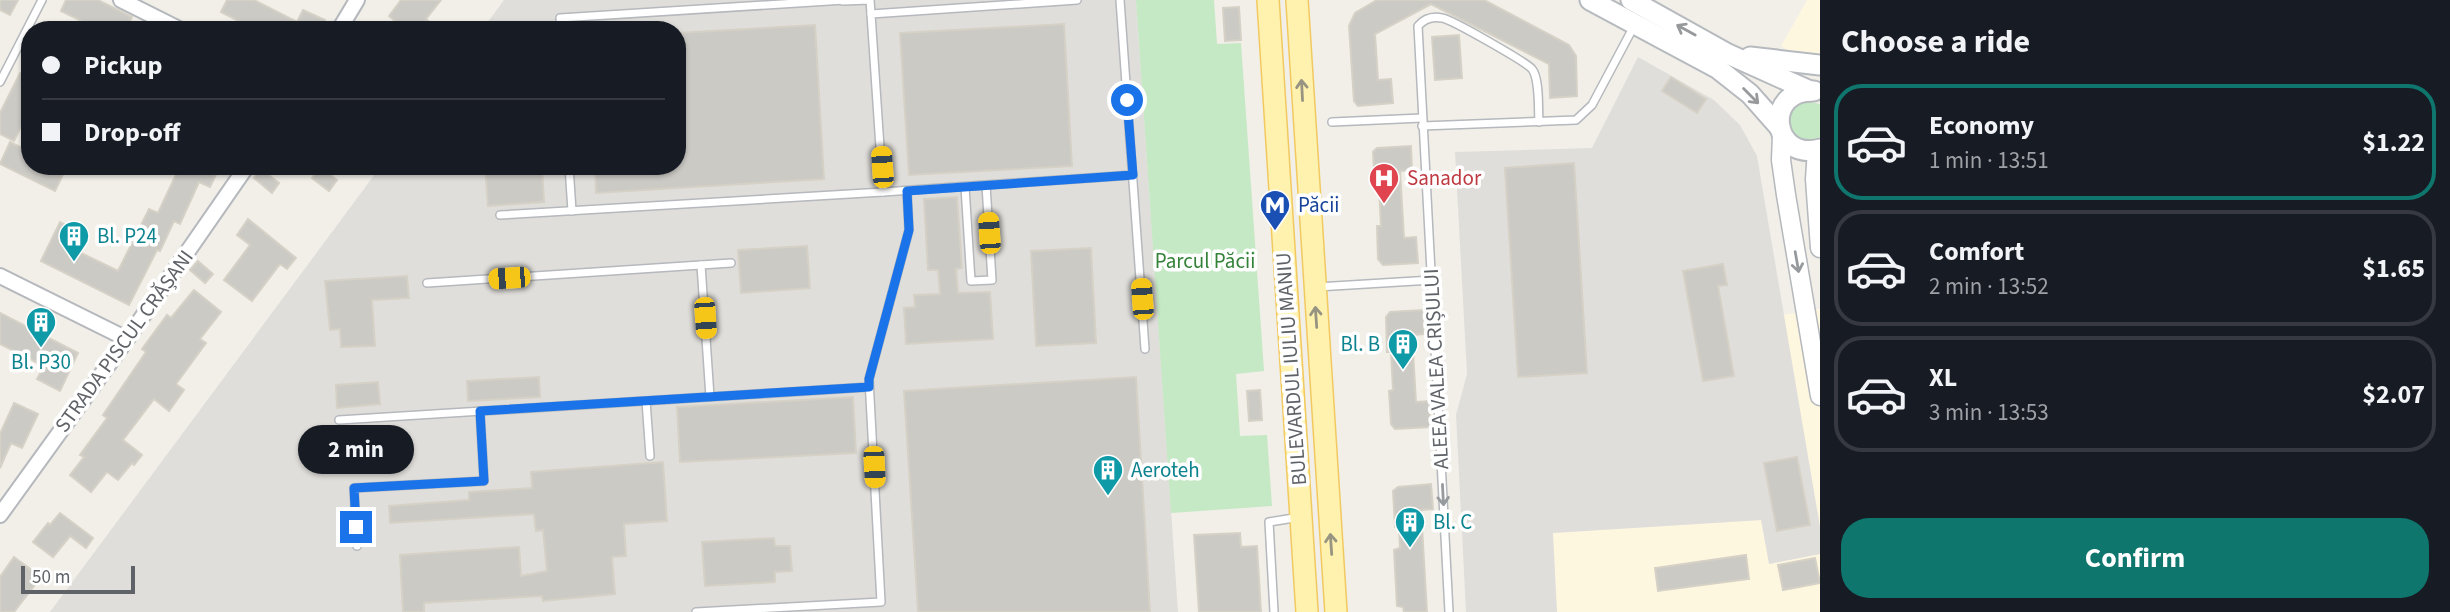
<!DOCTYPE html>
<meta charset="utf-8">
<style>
:root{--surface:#171b24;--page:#20242c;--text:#f1f3f6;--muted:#9ea1a6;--line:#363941;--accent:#0f766e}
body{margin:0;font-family:"Source Sans 3",sans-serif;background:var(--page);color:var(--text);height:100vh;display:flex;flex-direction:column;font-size:26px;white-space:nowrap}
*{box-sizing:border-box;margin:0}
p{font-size:23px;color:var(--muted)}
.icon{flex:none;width:38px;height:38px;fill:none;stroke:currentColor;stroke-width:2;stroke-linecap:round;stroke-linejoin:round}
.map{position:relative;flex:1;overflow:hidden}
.details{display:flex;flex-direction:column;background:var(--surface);width:630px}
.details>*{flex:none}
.banner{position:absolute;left:21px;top:21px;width:665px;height:154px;border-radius:28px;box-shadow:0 2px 5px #0004;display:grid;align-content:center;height:154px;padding:0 21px;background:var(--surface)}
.scale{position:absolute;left:21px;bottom:18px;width:114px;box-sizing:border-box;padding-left:7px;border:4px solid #5f6368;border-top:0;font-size:19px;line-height:24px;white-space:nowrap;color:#5f6368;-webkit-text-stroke:5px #fff;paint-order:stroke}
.end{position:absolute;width:32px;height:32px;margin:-16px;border:9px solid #1a73e8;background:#fff;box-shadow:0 0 0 4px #fff}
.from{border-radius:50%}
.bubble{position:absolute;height:49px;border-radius:24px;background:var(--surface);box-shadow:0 2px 5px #0004;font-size:23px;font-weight:700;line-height:49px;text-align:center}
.car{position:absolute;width:21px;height:42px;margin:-21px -10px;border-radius:9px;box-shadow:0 0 5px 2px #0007;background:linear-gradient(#f5c518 24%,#345 0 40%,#f5c518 0 76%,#345 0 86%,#f5c518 0)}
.banner b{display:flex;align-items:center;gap:24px;height:66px;font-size:26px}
.banner b+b{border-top:2px solid var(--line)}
.banner i{width:18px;height:18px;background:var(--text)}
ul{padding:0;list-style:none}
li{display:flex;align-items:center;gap:21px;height:116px;margin:0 14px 10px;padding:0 7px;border:4px solid var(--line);border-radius:28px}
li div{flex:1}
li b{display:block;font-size:26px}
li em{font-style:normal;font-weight:700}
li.current{border-color:var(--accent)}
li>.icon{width:63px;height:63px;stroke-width:1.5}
h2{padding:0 21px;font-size:32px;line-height:84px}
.action{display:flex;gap:14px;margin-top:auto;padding:14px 21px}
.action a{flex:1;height:80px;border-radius:28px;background:var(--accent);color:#fff;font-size:28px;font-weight:700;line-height:80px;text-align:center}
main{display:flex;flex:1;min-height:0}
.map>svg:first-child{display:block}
.commercial{fill:#fef7e0}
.industrial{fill:#e0deda}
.green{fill:#c5e8c5}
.building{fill:#cccac5;stroke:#d6d1c6;stroke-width:2}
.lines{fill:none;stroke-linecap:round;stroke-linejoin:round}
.service-casing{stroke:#b5b8bc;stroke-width:10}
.minor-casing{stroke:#b5b8bc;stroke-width:18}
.tertiary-casing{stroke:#b5b8bc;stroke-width:21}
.secondary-casing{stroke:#b6babf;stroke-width:23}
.primary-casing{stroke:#f2c960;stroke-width:24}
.service{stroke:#fff;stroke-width:7}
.minor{stroke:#fff;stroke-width:14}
.tertiary{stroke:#fff;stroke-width:18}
.secondary{stroke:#fff;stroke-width:19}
.primary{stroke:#fff2af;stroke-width:21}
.oneway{stroke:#979a9d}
.oneway2{stroke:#979581}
.route{stroke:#1a73e8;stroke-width:9}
.labels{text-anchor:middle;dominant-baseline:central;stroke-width:7;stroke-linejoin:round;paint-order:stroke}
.health-label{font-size:21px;fill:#be3a42;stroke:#fff;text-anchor:start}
.transit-label{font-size:21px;fill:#164399;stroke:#fff;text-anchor:start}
.culture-label{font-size:21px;fill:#0d838f;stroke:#fff;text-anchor:start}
.park-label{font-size:21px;fill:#348238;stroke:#fff}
.street-label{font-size:21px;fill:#5f6368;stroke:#fff}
</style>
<main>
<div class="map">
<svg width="1820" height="612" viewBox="0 0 1820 612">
<rect width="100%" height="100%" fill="#f1efe8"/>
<g class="commercial">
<path d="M1807,0H1820V70L1781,46Z"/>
<path d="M1820,309V527L1783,315Z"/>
<path d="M1762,520L1770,564L1820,554V612H1557L1552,533Z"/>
</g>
<g class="industrial">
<path d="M504,0H1136L1178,612H50L381,166H677V30H482Z"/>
<path d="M1638,57L1714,100L1740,125L1757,156L1820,527V554L1769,564L1761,520L1553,533L1557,612H1466L1456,415L1467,374L1455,152L1592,148Z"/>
</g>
<g class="green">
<path d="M1136,0H1214L1217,44L1241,43L1264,371L1236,374L1240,436L1267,435L1272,506L1171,513Z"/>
<path d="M1805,101L1820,104V137C1791,151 1776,112 1805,101Z"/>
</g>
<g class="building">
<path d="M0,0H18L10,15L0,10Z"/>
<path d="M66,0H98L132,17L126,30H100L61,11Z"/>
<path d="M227,0H254L297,22L303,10L325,20L320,30H256L221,12Z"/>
<path d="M401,0H441L426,19L428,21L422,30H406L389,16Z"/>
<path d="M1377,0H1484L1569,45L1576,56L1577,96L1550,98L1549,64L1431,4L1375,34L1378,80L1391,79L1393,103L1358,106L1354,101L1349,26L1355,13Z"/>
<path d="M1239,7L1241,40L1225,41L1223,8Z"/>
<path d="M1064,24L1072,166L909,175L900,33Z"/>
<path d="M815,25L824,179L596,193L595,166H677V33Z"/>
<path d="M1459,35L1462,78L1435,80L1432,37Z"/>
<path d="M20,73L30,78V108L14,141L0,134V113Z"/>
<path d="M1671,77L1706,99L1697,113L1662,91Z"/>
<path d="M10,142L30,152V166H67L55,191L0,164Z"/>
<path d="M1411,146L1412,170L1400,171L1404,238L1416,237L1418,263L1383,265L1378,259L1377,226H1381L1379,188H1375L1373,152L1377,148Z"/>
<path d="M1574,163L1587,373L1518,377L1505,168Z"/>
<path d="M180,166H220L210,187L199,182L180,224L174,221L160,251L157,250L129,305L41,261L60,222L83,234L75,250L118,271L149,209L158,213Z"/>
<path d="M485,166H542L544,202L488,206Z"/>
<path d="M320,167L337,180L329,191L312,178Z"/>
<path d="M261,169L279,183L272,193L254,178Z"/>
<path d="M957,197L962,268L956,269L958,293L990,292L993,339L906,344L904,308L915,307L914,295L940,294L938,270H928L924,199Z"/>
<path d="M248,219L296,258L287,269L280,264L252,301L224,280L250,245L237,235Z"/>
<path d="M807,246L810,288L741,293L738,250Z"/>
<path d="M1091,248L1096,343L1036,346L1031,251Z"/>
<path d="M198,261L213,274L205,283L190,270Z"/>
<path d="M1723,264L1727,285L1718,286L1734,376L1703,381L1683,271Z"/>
<path d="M407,276L409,298L372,300L375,346L341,347L340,329L330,330L325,281Z"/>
<path d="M194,290L221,312L200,339L206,343L176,384L184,390L169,411L154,399L123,440L142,455L134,465L132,463L118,480L107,472L91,492L70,475L84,457L80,455L107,418L103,415L146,352L142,349L167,315L171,318Z"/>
<path d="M1423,310L1424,334L1412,335L1416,402L1429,401L1430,427L1395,429L1391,424L1389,391L1393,390L1391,352H1387L1386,317L1390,312Z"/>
<path d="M0,313L78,353L60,391L37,379L44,366L0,344Z"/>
<path d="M539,377L540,397L468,401L467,381Z"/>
<path d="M1136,377L1150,612H918L904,391Z"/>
<path d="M378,382L380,404L337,408L336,385Z"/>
<path d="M1260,390L1262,420L1249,421L1247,391Z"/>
<path d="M853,397L856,453L680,462L677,407Z"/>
<path d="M14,403L38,414L22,448L11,443L0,468V434Z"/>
<path d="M1797,457L1810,525L1777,531L1764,463Z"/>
<path d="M663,462L667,521L624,524L626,556L612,557L615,594L543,601L542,596L424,603V612H403L400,555L519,547L521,576L547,571L543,530L536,531L534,514L390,523L389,506L469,500V492L532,488L531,472Z"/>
<path d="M1431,484L1433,509L1421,510L1427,612H1404L1403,607L1397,606L1394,550L1400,548L1399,527H1395L1393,491L1398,487Z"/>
<path d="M60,513L93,538L86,548L70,536L53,557L33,542L48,523L50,525Z"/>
<path d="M1240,533L1241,547L1257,546L1261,612H1199L1194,535Z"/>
<path d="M774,538L775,546H790L792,571L775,572V582L705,586L702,542Z"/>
<path d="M1746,555L1749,579L1658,591L1655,568Z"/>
<path d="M14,557L41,577L14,612H0V577Z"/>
<path d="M1815,558L1820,583L1783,590L1778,565Z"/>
</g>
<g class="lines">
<g class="service-casing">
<g id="service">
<path d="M1077,0L871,14L883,192L1133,175"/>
<path d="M1120,0L1145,349"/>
<path d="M843,1L870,0L871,14"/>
<path d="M561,30L560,18L845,0"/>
<path d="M0,82L42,0"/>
<path d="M1332,122L1422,118"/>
<path d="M1422,126L1576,120L1592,105L1634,26"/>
<path d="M569,166L572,211"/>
<path d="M965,187L971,281L992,280L986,185"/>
<path d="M500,215L883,192"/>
<path d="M701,265L710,397"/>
<path d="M427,283L731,263"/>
<path d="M1317,287L1432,280"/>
<path d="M646,401L650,456"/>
<path d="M339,420L869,387"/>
<path d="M357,546L354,488L484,481L480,411"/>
<path d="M696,612L881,602L869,379L909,230L907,191"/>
<path d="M1274,612L1269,522L1300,517"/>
<path d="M1449,612L1418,26C1424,19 1432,16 1442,18C1451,19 1526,62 1532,69C1540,79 1538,109 1539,122"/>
</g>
</g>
<g class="minor-casing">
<g id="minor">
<path d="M121,0L181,30"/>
<path d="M339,30L357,0"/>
<path d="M0,276L127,339"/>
<path d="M0,515L127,339L247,166"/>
</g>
</g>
<g class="tertiary-casing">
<g id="tertiary">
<path d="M1782,135L1781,160L1786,195L1820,396"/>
<path d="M1817,150L1815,179L1820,248"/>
</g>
</g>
<g class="secondary-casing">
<g id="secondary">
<path d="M1590,0L1717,68L1750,94L1780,128"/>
<path d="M1631,0L1728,54L1810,91"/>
<path d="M1750,57L1820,65"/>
<path d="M1814,91C1763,89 1771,162 1820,149"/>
</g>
</g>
<g class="primary-casing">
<g id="primary">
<path d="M1268,0L1307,612"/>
<path d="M1297,0L1336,612"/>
</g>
</g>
<use href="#service" class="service"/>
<use href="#minor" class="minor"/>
<use href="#tertiary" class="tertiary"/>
<use href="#secondary" class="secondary"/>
<use href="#primary" class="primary"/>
</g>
<defs><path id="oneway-shaft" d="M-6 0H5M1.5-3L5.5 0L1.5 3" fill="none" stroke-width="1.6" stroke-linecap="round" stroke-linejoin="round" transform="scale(1.75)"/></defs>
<g class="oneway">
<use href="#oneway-shaft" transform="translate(1686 30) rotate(-151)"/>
<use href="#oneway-shaft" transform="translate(1751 96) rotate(45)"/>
<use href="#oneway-shaft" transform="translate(1797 262) rotate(80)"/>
<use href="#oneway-shaft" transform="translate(1443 495) rotate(87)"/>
</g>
<g class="oneway2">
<use href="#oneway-shaft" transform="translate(1302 90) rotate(-93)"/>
<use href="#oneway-shaft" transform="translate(1316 317) rotate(-94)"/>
<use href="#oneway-shaft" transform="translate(1331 544) rotate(-94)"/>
</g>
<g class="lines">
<path class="route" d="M356,527L354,488L484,481L480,411L869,387V379L909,230L907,191L1133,175L1127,100"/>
</g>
<defs>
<g id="hospital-pin" transform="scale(1.575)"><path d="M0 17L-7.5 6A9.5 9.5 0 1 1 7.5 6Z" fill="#e0444e" stroke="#fff"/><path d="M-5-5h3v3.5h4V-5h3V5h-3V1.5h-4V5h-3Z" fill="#fff"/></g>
<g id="metro-pin" transform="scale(1.575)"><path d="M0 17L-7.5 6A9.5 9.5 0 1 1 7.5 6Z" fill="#1a4fb4" stroke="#fff"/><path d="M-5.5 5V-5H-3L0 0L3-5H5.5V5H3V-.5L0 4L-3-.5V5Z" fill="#fff"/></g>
<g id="building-pin" transform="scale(1.575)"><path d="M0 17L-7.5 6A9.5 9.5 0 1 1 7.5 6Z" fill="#0f9aa8" stroke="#fff"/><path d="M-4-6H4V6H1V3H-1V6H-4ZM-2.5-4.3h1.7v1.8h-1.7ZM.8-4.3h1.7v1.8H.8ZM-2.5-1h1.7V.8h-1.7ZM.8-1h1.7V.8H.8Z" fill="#fff"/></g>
</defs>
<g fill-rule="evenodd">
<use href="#hospital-pin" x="1384" y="178"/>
<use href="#metro-pin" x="1275" y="205"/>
<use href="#building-pin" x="74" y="236"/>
<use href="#building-pin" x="41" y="322"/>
<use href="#building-pin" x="1403" y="344"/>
<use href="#building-pin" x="1108" y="470"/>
<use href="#building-pin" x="1410" y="522"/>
</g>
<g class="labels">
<g class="health-label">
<text x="1407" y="178">Sanador</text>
</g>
<g class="transit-label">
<text x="1298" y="205">Păcii</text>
</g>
<g class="culture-label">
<text x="97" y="236">Bl. P24</text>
<text x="1380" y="344" text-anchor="end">Bl. B</text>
<text x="41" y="362" text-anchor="middle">Bl. P30</text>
<text x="1131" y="470">Aeroteh</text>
<text x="1433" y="522">Bl. C</text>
</g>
<g class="park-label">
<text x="1205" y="261">Parcul Păcii</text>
</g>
<g class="street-label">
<text transform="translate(124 341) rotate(-54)">STRADA PISCUL CRĂȘANI</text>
<text transform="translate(1291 369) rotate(-94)">BULEVARDUL IULIU MANIU</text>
<text transform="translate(1436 369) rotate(-93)">ALEEA VALEA CRIȘULUI</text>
</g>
</g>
</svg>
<div class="scale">50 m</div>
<i class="end from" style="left:1127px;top:100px"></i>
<i class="end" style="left:356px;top:527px"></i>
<div class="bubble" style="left:298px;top:425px;width:116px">2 min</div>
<i class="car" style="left:882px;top:167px;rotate:356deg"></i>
<i class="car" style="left:989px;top:233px;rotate:356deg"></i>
<i class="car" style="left:509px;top:278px;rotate:266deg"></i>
<i class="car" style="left:1142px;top:299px;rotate:356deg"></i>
<i class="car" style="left:705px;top:318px;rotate:176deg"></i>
<i class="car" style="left:874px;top:467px;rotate:177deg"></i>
<div class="banner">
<b><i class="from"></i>Pickup</b>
<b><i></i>Drop-off</b>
</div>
</div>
<section class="details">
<h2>Choose a ride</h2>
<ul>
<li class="current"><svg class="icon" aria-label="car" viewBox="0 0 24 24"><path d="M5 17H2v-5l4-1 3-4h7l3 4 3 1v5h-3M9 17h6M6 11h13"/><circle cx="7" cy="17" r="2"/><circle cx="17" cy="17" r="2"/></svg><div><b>Economy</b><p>1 min · 13:51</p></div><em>$1.22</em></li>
<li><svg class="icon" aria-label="car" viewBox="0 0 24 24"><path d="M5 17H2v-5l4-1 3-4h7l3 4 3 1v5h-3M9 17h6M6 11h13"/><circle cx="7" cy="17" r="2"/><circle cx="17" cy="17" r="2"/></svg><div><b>Comfort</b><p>2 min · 13:52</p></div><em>$1.65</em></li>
<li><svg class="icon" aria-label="car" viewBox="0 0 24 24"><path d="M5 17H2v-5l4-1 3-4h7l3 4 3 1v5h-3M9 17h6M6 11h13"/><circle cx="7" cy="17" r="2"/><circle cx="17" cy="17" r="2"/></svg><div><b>XL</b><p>3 min · 13:53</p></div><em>$2.07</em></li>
</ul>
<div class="action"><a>Confirm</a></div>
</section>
</main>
